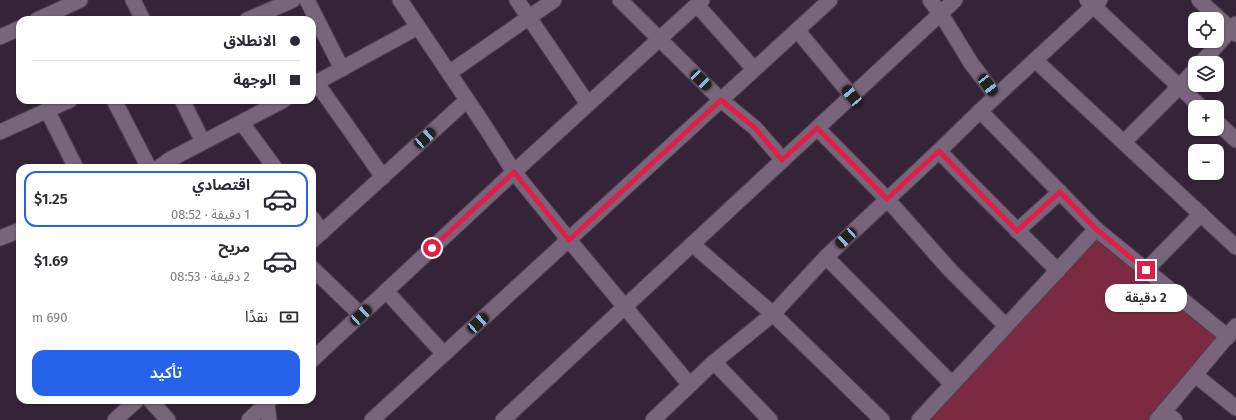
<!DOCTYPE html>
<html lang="ar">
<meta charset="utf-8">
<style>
:root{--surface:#fff;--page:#f2f2f3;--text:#2b2b33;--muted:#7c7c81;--line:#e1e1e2;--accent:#2563eb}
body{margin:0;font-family:"Fira Sans","Noto Sans Arabic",sans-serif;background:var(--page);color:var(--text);direction:rtl;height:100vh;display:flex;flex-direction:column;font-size:15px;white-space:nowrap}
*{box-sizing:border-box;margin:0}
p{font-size:13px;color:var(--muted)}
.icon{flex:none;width:22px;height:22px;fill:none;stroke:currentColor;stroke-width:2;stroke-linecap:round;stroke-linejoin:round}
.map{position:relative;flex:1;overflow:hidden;direction:ltr}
.panel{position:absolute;left:16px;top:164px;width:300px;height:240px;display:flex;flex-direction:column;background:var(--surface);border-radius:12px;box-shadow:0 1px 3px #0004;direction:rtl}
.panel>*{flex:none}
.top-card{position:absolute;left:16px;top:16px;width:300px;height:88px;border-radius:12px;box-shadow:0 1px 3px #0004;direction:rtl;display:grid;align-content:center;height:88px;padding:0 16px;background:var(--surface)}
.buttons{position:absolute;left:1188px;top:12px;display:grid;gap:8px}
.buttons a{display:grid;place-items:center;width:36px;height:36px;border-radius:8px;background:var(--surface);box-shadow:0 1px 3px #0004;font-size:20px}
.end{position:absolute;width:18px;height:18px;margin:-9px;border:5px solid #e11d48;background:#fff;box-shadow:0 0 0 2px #fff}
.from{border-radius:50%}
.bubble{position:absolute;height:28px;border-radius:12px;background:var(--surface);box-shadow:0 1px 3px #0004;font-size:13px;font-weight:600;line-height:28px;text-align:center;direction:rtl}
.car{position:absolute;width:12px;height:24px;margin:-12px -6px;border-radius:5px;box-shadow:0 0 3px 1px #0007;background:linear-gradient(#222 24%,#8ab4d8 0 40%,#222 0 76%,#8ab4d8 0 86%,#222 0)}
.top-card b{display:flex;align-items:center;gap:14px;height:38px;font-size:15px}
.top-card b+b{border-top:1px solid var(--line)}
.top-card i{width:10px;height:10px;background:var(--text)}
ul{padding:7px 0 0;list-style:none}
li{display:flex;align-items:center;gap:12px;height:56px;margin:0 8px 6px;padding:0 8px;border:2px solid transparent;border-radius:12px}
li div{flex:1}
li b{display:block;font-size:15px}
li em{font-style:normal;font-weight:600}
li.current{border-color:var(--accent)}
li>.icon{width:36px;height:36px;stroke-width:1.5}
.pay{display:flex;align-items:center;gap:10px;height:44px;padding:0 16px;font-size:15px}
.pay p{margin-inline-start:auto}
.primary-button{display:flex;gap:8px;margin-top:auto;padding:8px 16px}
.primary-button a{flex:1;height:46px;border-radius:12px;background:var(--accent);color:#fff;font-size:16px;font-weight:600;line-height:46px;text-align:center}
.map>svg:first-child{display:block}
.grass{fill:#7c2a42}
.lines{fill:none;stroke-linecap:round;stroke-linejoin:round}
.minor-casing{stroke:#4e4050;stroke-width:17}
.minor{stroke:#78647b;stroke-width:15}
.route{stroke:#e11d48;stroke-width:5}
</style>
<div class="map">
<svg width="1236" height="420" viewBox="0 0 1236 420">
<rect width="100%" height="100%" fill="#352438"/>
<path class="grass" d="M1092,234L1221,338L1152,420H923Z"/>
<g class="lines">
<g class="minor-casing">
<g id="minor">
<path d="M133,0L143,20"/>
<path d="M307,0L342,69"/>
<path d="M400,0L484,125L514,172L569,240L690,385"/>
<path d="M517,0L588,104"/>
<path d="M620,0L721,100L755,128L783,160"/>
<path d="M930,0L941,14L971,63L996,96"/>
<path d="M1087,0L1201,107"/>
<path d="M1199,0L1236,34"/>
<path d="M697,5L754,69"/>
<path d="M37,20L80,0"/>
<path d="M247,20L293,0"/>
<path d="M797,30L852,96"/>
<path d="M0,37L20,28"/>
<path d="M1035,60L1236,247"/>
<path d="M1201,63L1236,24"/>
<path d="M449,73L554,0"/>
<path d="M316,82L383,177"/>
<path d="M312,85L418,27"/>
<path d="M114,100L149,168"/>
<path d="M182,100L203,142"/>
<path d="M47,110L76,168"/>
<path d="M980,111L1096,229L1228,337"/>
<path d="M1217,122L1236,140"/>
<path d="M242,123L275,168"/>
<path d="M817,128L887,199L950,270L1006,326"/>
<path d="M0,132L70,100"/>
<path d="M1124,142L1179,87L1195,70"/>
<path d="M939,151L970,183L1058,271"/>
<path d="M158,168L169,160L284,100"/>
<path d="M312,218L322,232"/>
<path d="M1017,231L1060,192"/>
<path d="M0,238L20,230"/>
<path d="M312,241L467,100"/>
<path d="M692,244L773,314L882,420"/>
<path d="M826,257L952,384"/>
<path d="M312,268L361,315"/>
<path d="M1146,270L1201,214"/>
<path d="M386,291L444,354"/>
<path d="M312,360L514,172L702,0"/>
<path d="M714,362L770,420"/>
<path d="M1195,375L1236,408"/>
<path d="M150,400L168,420"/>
<path d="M267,403L269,420"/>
<path d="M1164,411L1175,420"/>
<path d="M115,420L137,400"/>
<path d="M249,420L270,400"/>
<path d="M372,420L830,0"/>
<path d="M503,420L955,0"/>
<path d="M653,420L714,362L773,314L826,257L939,151L980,111L1100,0"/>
<path d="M919,420L1096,229"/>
<path d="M1157,420L1236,326"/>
</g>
</g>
<use href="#minor" class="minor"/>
</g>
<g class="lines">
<path class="route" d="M432,248L514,172L569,240L721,100L755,128L782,160L817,128L887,199L939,151L970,183L1017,231L1060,192L1096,229L1146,270"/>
</g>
</svg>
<div class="buttons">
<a><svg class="icon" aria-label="locate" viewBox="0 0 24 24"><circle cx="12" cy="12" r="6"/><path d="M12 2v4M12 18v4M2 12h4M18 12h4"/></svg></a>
<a><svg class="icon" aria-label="layers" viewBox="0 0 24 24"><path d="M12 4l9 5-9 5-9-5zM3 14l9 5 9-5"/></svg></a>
<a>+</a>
<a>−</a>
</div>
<i class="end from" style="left:432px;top:248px"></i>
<i class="end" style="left:1146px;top:270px"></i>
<div class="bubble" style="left:1105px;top:284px;width:82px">2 دقيقة</div>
<i class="car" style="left:701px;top:80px;rotate:134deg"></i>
<i class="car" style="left:988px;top:85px;rotate:143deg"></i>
<i class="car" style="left:852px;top:96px;rotate:320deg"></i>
<i class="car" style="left:425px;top:138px;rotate:48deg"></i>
<i class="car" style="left:846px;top:238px;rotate:227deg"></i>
<i class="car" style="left:361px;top:315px;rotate:47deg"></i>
<i class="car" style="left:478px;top:323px;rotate:48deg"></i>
<div class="top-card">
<b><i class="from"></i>الانطلاق</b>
<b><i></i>الوجهة</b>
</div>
<section class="panel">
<ul>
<li class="current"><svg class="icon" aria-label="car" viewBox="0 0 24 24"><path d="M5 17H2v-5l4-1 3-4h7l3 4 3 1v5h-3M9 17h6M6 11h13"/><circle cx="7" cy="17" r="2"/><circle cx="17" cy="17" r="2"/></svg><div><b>اقتصادي</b><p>1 دقيقة · 08:52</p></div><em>$1.25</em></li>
<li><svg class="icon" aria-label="car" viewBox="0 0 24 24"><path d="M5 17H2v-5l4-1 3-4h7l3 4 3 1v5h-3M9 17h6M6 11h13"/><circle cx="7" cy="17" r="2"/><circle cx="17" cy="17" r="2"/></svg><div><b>مريح</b><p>2 دقيقة · 08:53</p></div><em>$1.69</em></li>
</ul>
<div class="pay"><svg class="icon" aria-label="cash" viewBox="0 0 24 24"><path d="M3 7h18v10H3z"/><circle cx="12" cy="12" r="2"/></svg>نقدًا<p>690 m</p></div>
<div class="primary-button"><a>تأكيد</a></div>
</section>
</div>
